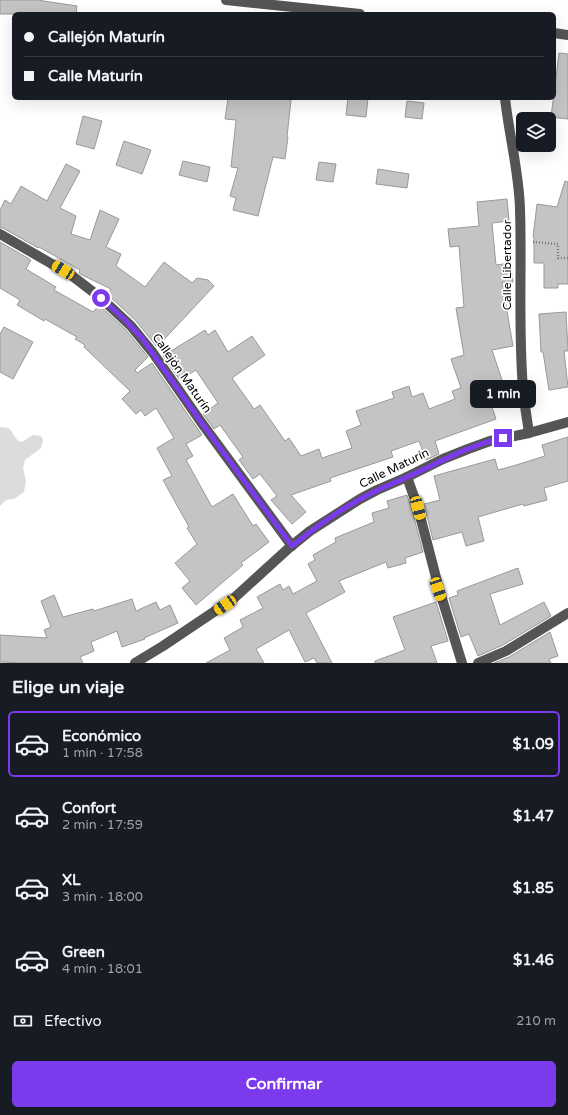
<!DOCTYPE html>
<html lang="es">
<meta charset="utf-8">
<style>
:root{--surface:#171b24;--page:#242831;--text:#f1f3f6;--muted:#9ea1a6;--line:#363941;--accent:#7c3aed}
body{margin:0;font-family:"Varela Round",sans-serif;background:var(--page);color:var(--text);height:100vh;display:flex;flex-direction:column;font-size:15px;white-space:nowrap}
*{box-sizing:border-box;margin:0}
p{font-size:13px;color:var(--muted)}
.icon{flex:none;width:22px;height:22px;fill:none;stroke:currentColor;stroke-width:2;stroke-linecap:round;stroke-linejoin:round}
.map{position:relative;height:663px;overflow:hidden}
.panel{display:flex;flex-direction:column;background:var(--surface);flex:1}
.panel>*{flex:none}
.banner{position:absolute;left:12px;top:12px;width:544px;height:88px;border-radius:6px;box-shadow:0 4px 16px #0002;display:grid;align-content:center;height:88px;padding:0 12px;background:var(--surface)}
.controls{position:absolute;left:516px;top:112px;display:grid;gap:8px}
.controls a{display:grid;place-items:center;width:40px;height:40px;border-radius:6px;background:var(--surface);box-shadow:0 4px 16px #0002;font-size:20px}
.end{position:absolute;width:18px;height:18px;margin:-9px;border:5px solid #7c3aed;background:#fff;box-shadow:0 0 0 2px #fff}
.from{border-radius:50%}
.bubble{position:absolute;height:28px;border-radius:6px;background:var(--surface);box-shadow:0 4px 16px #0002;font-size:13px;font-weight:700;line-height:28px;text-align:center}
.car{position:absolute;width:12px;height:24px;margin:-12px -6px;border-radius:5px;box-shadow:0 0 3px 1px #0007;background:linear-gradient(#f5c518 24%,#345 0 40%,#f5c518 0 76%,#345 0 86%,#f5c518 0)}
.banner b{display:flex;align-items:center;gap:14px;height:38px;font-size:15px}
.banner b+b{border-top:1px solid var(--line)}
.banner i{width:10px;height:10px;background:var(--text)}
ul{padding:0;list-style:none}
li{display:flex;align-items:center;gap:12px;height:66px;margin:0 8px 6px;padding:0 4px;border:2px solid transparent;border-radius:6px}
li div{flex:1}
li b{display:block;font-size:15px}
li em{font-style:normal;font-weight:700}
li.active{border-color:var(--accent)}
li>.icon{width:36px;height:36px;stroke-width:1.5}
h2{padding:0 12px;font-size:18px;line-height:48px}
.pay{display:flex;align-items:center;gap:10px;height:44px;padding:0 12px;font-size:15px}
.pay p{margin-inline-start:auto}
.cta{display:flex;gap:8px;margin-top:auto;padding:8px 12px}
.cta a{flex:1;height:46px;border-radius:6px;background:var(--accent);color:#fff;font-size:16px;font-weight:700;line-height:46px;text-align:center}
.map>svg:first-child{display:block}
.green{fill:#dcdcdc}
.building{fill:#c4c4c4;stroke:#999}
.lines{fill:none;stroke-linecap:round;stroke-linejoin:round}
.path{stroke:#777;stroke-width:2.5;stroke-dasharray:1 2;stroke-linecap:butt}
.minor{stroke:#555;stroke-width:10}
.route{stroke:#7c3aed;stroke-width:5}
.labels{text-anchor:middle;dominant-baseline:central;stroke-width:3.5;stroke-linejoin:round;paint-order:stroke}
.street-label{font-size:12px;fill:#000;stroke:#fff}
</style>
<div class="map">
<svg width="568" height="663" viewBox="0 0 568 663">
<rect width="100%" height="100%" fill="#fff"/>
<path class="green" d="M0,427L9,428L18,441L22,442L33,435L41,436L43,440L41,448L25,460L23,468L26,481L24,492L14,499L6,500L0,506Z"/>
<g class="building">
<path d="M0,0H37L77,6L76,14H0Z"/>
<path d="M559,53L568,54V119L551,117Z"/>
<path d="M228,98H275L291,100L287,137H288L285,159L273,157L258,216L233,210L236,198L230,196L238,168L231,167L236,120L225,119Z"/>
<path d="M348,98H368L366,117L346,115Z"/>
<path d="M407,101L424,103L422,119L405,117Z"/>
<path d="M83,116L102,121L94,149L76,144Z"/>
<path d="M124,141L151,150L142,174L116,165Z"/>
<path d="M183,161L210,167L207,182L179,175Z"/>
<path d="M319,162L336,164L333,182L316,180Z"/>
<path d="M66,164L80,171L60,208L76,216L71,234L90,240L100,210L119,219L106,247L121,254L116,266L145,287L164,262L185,278H186L192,283L197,278L208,280L214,286L157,347L136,321L107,294L111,289L82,275L79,273L80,270L39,247L38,248L3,228H0V210L5,200L11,204L21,186L47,201Z"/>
<path d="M378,169L409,174L407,188L376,184Z"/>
<path d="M565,181L568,182V284H558V288H544V263H534V237H533L537,204L557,207Z"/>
<path d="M507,199L509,221L492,223L496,265L511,263L513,282H502L513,346L492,350L507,395L490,401L496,419L435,441L439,454L426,460L419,441L391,451L393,457L330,478L331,481L291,495L306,512L292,524L271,500L277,496L260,474L253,479L239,460L243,457L220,425L214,429L203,414L218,403L196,370L180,380L163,356L205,330L208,335L215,330L228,352L252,336L265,355L232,378L254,409L260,405L285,441L289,438L301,456L319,449L322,458L352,448L346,431L361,425L356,411L394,398L392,392L409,386L412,397L423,393L429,409L455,399L452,391L461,388L451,359L464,355L456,308L464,307L459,246L450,247L448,229L479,226L477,202Z"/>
<path d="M0,242L31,260L26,269L56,287L54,290L93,312L99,305L126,330L148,357L135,370L137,373L152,363L202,435L186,444L193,456L186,460L212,507L233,494L253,526L256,524L269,542L241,563L243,565L196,605L182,588L190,581L175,563L197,544L187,528L189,527L163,480L172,476L157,448L174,438L156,408L145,416L141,410L136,414L122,399L130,391L84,347L85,345L75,339L77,337L45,319L44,321L17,305L20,300L0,288Z"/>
<path d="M566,312L568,351H564L568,387L549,390L543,352H541L539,314Z"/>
<path d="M4,327L33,342L13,379L0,372V334Z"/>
<path d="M568,437V481L544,488L547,500L524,506L523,504L478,517L484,541L466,546L462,532L433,540L424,504L440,500L434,476L495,459L498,470L513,466L545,456L542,445Z"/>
<path d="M407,495L412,510L423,552L405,558L406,563L388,568L386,562L339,581L345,592L306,613L332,663H317L314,658L305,662L289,630L256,649L264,663H206L230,650L224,638L243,627L240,620L263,608L257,597L280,584L283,590L289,586L293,594L317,581L308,564L315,560L313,555L336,542L335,538L374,522L372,513L389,508L387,501Z"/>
<path d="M518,568L523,584L490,594L500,625L544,602L551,616L503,645L478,656L469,634L461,637L449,598L458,595L457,591Z"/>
<path d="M54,595L63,617L93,609L94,611L132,599L136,611L156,602L160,610L170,605L178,623L144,638L145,639L122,647L117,631L91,642L94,651L80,657L83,663H25L0,662V635L47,638L44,630L51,627L41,601Z"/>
<path d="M436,602L448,641L431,646L437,663H375V661L405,650L393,617Z"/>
<path d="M550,632L558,656L549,659L551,663H494L509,657Z"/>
</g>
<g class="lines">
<path class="path" d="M533,242L558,244V258H568"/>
<g class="minor">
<path d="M226,0L360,14"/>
<path d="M554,33L568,35"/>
<path d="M505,98C509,135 519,172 520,209C522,269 518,329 523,388C524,403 527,418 529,433"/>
<path d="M0,234L71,275L101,298L131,326L153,353L201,422L292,546"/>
<path d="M407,477L418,508L439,589L462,663"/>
<path d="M135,663L163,646L233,599L289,548L310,531L360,499L377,490L407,477L443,459L468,449L490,441L529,433L568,422"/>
<path d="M478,663L506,651L568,613"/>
</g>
</g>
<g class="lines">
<path class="route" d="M101,298L124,319L142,338L201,422L292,546C318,525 346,505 376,491C386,486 397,482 407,477C439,463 469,445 503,438"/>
</g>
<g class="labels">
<g class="street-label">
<text transform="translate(507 265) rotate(-90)">Calle Libertador</text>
<text transform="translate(182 373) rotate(55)">Callejón Maturín</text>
<text transform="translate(394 468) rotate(-26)">Calle Maturín</text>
</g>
</g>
</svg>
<div class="controls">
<a><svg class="icon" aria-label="layers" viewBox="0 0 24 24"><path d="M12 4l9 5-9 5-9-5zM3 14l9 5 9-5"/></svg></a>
</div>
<i class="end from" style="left:101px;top:298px"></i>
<i class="end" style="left:503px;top:438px"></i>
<div class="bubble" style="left:470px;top:380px;width:66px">1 min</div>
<i class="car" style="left:63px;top:270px;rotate:301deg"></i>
<i class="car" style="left:418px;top:508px;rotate:165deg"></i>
<i class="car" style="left:438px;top:589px;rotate:162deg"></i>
<i class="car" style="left:225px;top:605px;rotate:236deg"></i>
<div class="banner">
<b><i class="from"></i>Callejón Maturín</b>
<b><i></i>Calle Maturín</b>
</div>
</div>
<section class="panel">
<h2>Elige un viaje</h2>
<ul>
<li class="active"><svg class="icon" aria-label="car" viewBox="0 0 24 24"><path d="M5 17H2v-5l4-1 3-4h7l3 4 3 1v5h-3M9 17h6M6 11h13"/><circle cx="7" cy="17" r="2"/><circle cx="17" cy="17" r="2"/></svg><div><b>Económico</b><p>1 min · 17:58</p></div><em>$1.09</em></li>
<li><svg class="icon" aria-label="car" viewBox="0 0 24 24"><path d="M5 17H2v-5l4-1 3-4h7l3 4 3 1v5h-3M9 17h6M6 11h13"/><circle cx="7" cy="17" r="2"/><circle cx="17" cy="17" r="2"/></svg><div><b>Confort</b><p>2 min · 17:59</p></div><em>$1.47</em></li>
<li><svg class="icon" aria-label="car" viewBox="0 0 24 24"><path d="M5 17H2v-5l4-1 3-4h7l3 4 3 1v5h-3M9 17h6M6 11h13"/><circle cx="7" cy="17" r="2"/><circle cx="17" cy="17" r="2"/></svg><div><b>XL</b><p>3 min · 18:00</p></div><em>$1.85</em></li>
<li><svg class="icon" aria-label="car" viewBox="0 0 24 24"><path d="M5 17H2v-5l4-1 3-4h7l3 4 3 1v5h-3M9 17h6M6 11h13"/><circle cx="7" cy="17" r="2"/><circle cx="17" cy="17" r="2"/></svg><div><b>Green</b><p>4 min · 18:01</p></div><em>$1.46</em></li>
</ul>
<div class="pay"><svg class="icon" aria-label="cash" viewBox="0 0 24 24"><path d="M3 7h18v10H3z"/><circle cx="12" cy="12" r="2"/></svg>Efectivo<p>210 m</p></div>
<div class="cta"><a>Confirmar</a></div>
</section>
